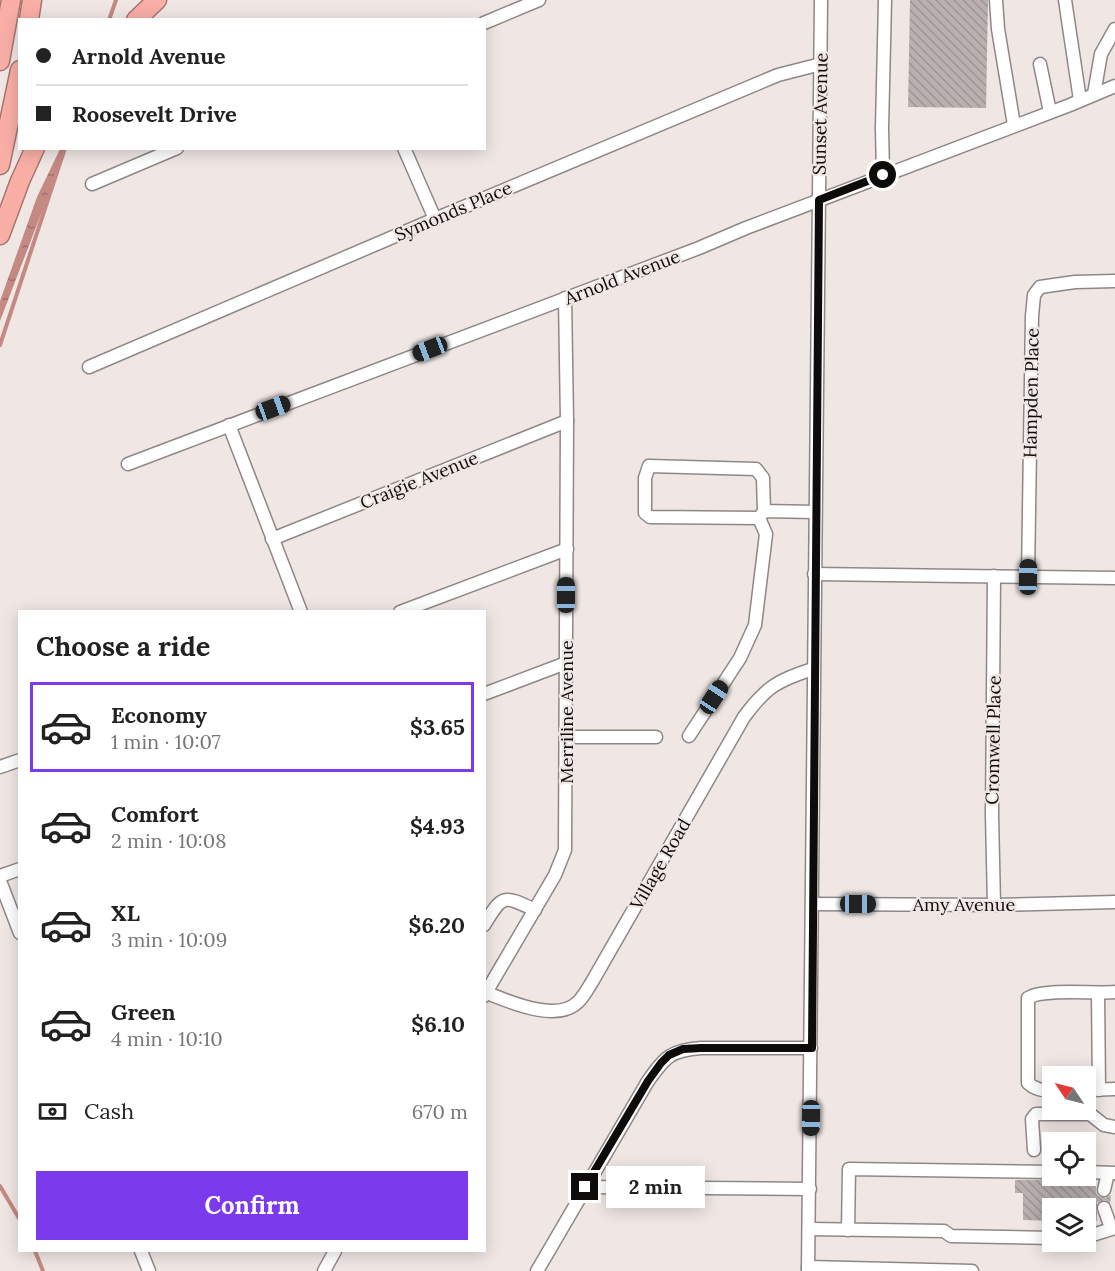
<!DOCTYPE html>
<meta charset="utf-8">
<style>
:root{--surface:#fff;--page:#f2f2f2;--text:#222;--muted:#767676;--line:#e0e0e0;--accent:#7c3aed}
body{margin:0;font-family:Lora,serif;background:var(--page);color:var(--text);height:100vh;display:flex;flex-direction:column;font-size:22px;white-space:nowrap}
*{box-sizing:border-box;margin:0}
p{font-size:20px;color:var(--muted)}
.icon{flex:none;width:33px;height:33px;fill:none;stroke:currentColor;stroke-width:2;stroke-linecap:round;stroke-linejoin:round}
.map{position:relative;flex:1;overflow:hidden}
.details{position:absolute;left:18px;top:610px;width:468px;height:642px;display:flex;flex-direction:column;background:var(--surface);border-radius:0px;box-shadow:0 3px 15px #0003}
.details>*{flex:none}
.hud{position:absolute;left:18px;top:18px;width:468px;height:132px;border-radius:0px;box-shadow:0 3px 15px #0003;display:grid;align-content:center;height:132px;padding:0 18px;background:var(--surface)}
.needle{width:39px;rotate:305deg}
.tools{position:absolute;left:1042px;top:1066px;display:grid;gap:12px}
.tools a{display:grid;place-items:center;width:54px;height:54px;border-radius:0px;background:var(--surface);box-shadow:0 3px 15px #0003;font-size:30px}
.end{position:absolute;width:27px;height:27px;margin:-14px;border:8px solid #0e0b0b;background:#fff;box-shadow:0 0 0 3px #fff}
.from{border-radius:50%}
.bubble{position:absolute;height:42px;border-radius:0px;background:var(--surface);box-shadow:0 3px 15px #0003;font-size:20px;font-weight:700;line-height:42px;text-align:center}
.car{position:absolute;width:18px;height:36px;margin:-18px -9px;border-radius:8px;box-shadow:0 0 4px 2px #0007;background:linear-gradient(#222 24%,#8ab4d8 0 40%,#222 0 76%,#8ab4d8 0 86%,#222 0)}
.hud b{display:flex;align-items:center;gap:21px;height:57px;font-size:22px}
.hud b+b{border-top:2px solid var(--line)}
.hud i{width:15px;height:15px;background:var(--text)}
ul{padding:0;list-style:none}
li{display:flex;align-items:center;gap:18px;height:90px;margin:0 12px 9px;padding:0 6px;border:3px solid transparent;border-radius:0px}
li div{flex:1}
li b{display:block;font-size:22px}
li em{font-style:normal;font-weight:700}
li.on{border-color:var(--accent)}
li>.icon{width:54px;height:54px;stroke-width:1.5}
h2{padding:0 18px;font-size:27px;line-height:72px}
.pay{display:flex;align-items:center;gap:15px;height:66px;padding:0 18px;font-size:22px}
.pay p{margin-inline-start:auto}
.primary-button{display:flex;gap:12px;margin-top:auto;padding:12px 18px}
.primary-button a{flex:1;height:69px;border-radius:0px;background:var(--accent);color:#fff;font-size:24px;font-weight:700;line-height:69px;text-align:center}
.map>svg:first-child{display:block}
.water{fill:url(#water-ripples)}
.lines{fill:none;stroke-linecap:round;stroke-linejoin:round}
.stream{stroke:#c48983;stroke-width:4}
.building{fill:url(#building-back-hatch)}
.minor-casing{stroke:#8f8786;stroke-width:15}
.highway-casing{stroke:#a77570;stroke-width:21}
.minor{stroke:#fff;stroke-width:12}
.highway{stroke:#f9aea6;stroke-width:18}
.route{stroke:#0e0b0b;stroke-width:8}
.labels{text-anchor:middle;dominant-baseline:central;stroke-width:4.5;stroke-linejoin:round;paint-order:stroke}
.street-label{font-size:18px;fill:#0e0b0b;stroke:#f0e7e5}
</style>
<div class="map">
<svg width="1115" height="1271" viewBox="0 0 1115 1271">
<defs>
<pattern id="water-ripples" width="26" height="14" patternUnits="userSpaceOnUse" patternTransform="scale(1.5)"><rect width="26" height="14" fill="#c48983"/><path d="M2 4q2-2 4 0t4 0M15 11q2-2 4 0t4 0" fill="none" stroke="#9e6e69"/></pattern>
<pattern id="building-back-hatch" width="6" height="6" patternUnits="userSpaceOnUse" patternTransform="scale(1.5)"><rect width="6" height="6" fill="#b8afae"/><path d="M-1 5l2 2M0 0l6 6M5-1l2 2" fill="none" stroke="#9d9594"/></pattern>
</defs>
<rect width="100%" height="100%" fill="#f0e7e5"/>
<path class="water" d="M60,149H66L0,321V301L37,197Z"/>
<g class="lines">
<g class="stream">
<path d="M109,20L116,0"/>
<path d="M0,345L65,148"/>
<path d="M0,1186L20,1220"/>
<path d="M35,1251L43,1271"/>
</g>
</g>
<g class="building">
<path d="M910,0H988L986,108L908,107Z"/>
<path d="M1060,1177H1080L1085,1180L1096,1181V1192L1098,1196L1106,1198L1111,1195L1110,1203L1105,1200L1097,1203V1221H1086V1209H1053V1221L1023,1220V1193H1015V1180H1053Z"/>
</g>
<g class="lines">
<g class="minor-casing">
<g id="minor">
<path d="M996,0L998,29L1014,125"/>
<path d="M1065,0L1080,100"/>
<path d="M484,23L539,0"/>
<path d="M1040,64L1050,112"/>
<path d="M1094,94L1101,54L1115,29"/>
<path d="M404,148L435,219"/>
<path d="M883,175L882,128L885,0"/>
<path d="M92,184L177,148"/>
<path d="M89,367L435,219L778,75L821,64"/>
<path d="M229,425L301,612"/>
<path d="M128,464L699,248L746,228L1070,105L1115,86"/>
<path d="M764,511L759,518L650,517L645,513V478L649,466L756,469L763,478L764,511L815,512"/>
<path d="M272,539L567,421"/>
<path d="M814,574L1115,578"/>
<path d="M1028,577L1032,316L1034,295L1040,287L1075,282L1115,281"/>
<path d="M400,612L567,549"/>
<path d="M484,694L566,663"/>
<path d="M689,736L740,658L755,625L766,534L759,518"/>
<path d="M566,737H656"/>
<path d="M0,767L20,760"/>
<path d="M0,876L20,869"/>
<path d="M0,881L20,933"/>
<path d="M812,904L994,905L1115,902"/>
<path d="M994,905L992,815L994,576"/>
<path d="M484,925C503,894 503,895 535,910"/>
<path d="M487,993C510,1002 557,1023 578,1002C584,996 588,988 592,982L744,717C766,687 778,680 813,669"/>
<path d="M1098,993L1099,1090"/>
<path d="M484,996L555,875L565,850L567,421L565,298"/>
<path d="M1086,1090L1115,1089"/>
<path d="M1053,1091C1044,1091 1035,1090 1028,1083V998C1042,988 1095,994 1115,992"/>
<path d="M1034,1150L1032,1119L1036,1114H1090L1104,1125L1115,1127"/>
<path d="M1086,1172L1115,1173"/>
<path d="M585,1187L810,1189"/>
<path d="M1104,1190L1108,1173"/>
<path d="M1104,1208L1111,1228"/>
<path d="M809,1229L944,1231L951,1236L1053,1238"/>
<path d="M848,1230L849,1169L1053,1172"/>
<path d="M1086,1237L1115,1228"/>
<path d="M141,1251L149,1271"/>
<path d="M808,1267L972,1271"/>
<path d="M324,1271L335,1251"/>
<path d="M537,1271L648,1081C665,1057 671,1050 701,1048H811"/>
<path d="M808,1271L821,0"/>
</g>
</g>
<g class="highway-casing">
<g id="highway">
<path d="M29,20L32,0"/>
<path d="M136,20L157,0"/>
<path d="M0,61L11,0"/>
<path d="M0,165L20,70"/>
<path d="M0,235L20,181L35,148"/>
</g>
</g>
<use href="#minor" class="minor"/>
<use href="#highway" class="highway"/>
</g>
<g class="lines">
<path class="route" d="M585,1187L648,1081L661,1063L669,1055L683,1049L701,1048H812L819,200L883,175"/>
</g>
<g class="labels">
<g class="street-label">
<text transform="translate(820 114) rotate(-89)">Sunset Avenue</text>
<text transform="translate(453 211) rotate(-23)">Symonds Place</text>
<text transform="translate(622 277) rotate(-21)">Arnold Avenue</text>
<text transform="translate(1031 393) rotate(-89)">Hampden Place</text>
<text transform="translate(419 480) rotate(-22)">Craigie Avenue</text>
<text transform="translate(566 712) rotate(-90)">Merriline Avenue</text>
<text transform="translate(993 740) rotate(-89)">Cromwell Place</text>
<text transform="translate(660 864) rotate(-60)">Village Road</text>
<text x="964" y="904">Amy Avenue</text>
</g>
</g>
</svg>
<div class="tools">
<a><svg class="needle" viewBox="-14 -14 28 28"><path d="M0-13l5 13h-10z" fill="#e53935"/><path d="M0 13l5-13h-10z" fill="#767676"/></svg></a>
<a><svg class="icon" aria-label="locate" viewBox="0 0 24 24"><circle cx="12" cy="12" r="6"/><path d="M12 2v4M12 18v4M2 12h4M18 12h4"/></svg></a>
<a><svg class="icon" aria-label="layers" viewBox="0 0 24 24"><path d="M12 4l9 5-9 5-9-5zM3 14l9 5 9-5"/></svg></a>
</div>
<i class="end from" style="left:883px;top:175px"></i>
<i class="end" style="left:585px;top:1187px"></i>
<div class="bubble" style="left:606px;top:1166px;width:99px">2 min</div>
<i class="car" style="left:430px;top:349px;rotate:249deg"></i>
<i class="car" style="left:273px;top:408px;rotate:70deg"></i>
<i class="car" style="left:1028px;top:577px;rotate:1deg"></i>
<i class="car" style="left:566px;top:595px;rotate:0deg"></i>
<i class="car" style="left:714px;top:697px;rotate:33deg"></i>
<i class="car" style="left:858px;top:904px;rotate:90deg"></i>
<i class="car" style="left:811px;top:1118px;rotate:181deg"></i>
<div class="hud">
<b><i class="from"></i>Arnold Avenue</b>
<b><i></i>Roosevelt Drive</b>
</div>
<section class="details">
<h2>Choose a ride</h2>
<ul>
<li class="on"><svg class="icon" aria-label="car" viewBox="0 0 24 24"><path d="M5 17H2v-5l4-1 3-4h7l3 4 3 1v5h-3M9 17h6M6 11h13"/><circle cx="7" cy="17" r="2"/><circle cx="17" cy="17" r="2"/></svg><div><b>Economy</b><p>1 min · 10:07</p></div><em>$3.65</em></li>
<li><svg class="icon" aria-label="car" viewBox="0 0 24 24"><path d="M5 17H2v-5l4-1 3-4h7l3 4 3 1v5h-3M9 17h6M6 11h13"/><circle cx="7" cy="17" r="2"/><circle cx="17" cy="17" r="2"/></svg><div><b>Comfort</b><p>2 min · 10:08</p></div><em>$4.93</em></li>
<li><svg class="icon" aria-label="car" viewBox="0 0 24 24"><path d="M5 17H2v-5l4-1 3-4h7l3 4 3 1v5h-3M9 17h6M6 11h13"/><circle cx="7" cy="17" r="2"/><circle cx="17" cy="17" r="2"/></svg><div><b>XL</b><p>3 min · 10:09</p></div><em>$6.20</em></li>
<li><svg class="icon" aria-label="car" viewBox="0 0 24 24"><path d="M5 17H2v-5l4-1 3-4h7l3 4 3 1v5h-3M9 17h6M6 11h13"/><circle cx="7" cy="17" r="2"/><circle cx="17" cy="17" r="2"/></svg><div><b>Green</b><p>4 min · 10:10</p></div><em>$6.10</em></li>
</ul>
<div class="pay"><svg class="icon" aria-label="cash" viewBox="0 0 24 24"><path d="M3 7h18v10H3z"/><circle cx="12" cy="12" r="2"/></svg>Cash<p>670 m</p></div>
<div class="primary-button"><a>Confirm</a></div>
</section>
</div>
